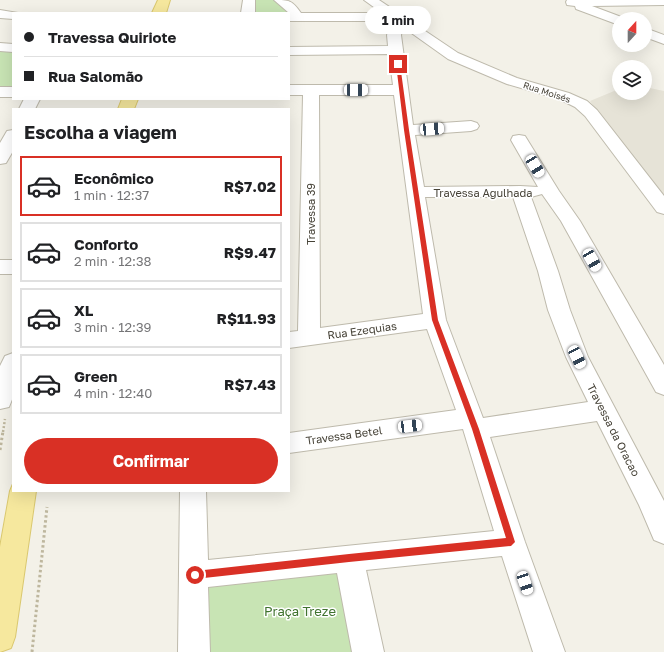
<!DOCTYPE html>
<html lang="pt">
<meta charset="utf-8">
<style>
:root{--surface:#fff;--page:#f2f2f2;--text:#202124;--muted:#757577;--line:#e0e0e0;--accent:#d93025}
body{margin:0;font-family:"Golos Text",sans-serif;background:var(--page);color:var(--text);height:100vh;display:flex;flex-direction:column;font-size:15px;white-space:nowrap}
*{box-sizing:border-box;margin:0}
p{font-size:13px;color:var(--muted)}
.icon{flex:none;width:22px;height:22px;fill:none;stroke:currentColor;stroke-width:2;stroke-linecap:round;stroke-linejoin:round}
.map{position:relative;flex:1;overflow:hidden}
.drawer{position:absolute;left:12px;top:108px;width:278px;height:384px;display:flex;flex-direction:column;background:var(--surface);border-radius:0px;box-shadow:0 4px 16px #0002}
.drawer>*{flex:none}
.top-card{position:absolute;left:12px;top:12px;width:278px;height:88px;border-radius:0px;box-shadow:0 4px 16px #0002;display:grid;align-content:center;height:88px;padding:0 12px;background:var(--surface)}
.needle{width:26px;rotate:21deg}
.controls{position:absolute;left:612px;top:12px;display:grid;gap:8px}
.controls a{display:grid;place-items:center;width:40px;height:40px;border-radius:50%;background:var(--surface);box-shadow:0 4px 16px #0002;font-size:20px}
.end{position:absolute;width:18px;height:18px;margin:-9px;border:5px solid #d93025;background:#fff;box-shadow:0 0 0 2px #fff}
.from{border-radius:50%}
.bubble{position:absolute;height:28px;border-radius:14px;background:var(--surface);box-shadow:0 4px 16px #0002;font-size:13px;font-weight:700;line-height:28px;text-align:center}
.car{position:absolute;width:12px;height:24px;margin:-12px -6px;border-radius:5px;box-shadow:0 0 3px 1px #0007;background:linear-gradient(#fff 24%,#345 0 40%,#fff 0 76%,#345 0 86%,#fff 0)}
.top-card b{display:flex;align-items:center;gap:14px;height:38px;font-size:15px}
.top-card b+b{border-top:1px solid var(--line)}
.top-card i{width:10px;height:10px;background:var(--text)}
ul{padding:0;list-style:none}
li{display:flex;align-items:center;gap:12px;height:60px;margin:0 8px 6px;padding:0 4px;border:2px solid var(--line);border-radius:0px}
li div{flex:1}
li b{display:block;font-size:15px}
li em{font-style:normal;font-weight:700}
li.selected{border-color:var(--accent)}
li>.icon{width:36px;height:36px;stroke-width:1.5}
h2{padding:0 12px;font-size:18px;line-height:48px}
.action{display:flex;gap:8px;margin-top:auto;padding:8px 12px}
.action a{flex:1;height:46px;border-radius:24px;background:var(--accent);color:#fff;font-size:16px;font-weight:700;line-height:46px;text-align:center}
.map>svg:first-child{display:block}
.residential{fill:#e6e3d7}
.green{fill:#c8e4b4}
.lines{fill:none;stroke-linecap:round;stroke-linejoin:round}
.minor-casing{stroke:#bebaac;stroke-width:2}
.major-casing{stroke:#dac86f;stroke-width:2}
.path-far1{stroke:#beb79e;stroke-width:2.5;stroke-dasharray:2 2;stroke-linecap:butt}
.path{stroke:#beb79e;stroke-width:3;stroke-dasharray:2.5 2.5;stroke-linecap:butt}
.minor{fill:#fff;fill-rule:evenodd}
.major{fill:#f6e89e;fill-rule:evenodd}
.route{fill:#d93025}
.labels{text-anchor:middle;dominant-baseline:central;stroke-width:3;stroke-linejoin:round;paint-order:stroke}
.far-street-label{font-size:9px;fill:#464237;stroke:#fff}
.street-label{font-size:11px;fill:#464237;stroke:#fff}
.near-park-label{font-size:13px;fill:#40732f;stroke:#fff}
</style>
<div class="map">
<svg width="664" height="652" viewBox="0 0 664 652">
<rect width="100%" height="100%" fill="#f3f1e8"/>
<path class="residential" d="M645,87L664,91V200L590,101L619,89V93H645Z"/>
<g class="green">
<path d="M255,0H275L290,12L252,13Z"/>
<rect x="0" y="50" width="13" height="36"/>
<path d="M340,564L353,652H209L207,581Z"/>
</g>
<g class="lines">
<g class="minor-casing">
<g id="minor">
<path d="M243,0H255V13H241Z"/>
<path d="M274,0C289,0 292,0 301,13H382L364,0H379L458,53L517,78L569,93L587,101L597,110L664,196V214L657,212L585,116L575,107L559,99L507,84L448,59L403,27L401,35L413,125L471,121L477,123L479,126L477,129L471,131L415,135L424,187L520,186L538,187L511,140L513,136L519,135L525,136L559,191L580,221L664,365V395L656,392L561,221L542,194L531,197L558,271L570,310L588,357L664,501V544L654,540L639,505L597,421L490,437L525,542L565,652H533L502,556L366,570L384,652H352L337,573L208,587L210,652H178L180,491H206L208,560L494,531L463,429L289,453V433L456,410L427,329L289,348V332L298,331L303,95H289V85H393L389,54L289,55V47L388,46L387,35L392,21H289V13ZM319,95H394L423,314L320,328ZM425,197H513L538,271L548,310L566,357L588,402L483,418L446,320Z"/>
<path d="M567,0H664V5L592,6L624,18L619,19V25L576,9L575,6L567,5L566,2Z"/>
<path d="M0,10L18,13H13V19L0,18Z"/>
<path d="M645,28L664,35V44L645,37Z"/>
<path d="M0,43L13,44V52L0,51Z"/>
<rect x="0" y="87" width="13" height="10"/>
<path d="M24,99H40L35,109H19Z"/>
<path d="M13,130V151L6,163L0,164V143L7,131Z"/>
<rect x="0" y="260" width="13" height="14"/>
<path d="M13,353V397L9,407L0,409V366L5,356Z"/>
</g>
</g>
<g class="major-casing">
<g id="major">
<path d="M158,0H170L166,13H152Z"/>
<path d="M122,99H138L134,109H118Z"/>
<path d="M13,484V491H36L15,637L11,648L0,652V547L10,491Z"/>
</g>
</g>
<path class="path-far1" d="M3,432L5,419"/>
<g class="path">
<path d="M0,450L3,431"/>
<path d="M32,652L47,507"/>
</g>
<use href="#minor" class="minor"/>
<use href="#major" class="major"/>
</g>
<path class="route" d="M398,62L400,64L409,130L438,320L479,429L515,542L511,546L349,562L195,579L192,578L191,575L192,573L195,571L349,554L506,538L472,429L432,320L404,130L396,64Z"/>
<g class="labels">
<g class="far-street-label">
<text transform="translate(547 92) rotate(18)">Rua Moisés</text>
</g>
<g class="street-label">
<text x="483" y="192">Travessa Agulhada</text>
<text transform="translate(310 214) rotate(-90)">Travessa 39</text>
<text transform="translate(362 330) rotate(-8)">Rua Ezequias</text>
<text transform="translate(614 430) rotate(63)">Travessa da Oracao</text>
<text transform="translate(344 435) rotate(-8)">Travessa Betel</text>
</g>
<g class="near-park-label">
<text x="300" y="611">Praça Treze</text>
</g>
</g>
</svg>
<div class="controls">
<a><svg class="needle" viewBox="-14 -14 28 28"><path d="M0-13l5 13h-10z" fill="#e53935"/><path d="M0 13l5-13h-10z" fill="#757577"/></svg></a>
<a><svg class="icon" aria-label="layers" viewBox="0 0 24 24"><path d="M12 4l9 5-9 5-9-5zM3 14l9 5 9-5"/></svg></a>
</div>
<i class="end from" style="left:195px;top:575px"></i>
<i class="end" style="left:398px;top:64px"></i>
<div class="bubble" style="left:365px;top:6px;width:66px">1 min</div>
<i class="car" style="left:356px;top:90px;rotate:90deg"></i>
<i class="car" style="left:432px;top:129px;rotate:86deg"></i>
<i class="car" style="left:535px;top:166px;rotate:149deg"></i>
<i class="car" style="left:592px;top:260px;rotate:150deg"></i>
<i class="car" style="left:577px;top:357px;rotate:154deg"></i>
<i class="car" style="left:410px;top:426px;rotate:83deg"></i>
<i class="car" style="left:525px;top:583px;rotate:161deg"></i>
<div class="top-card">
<b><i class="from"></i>Travessa Quiriote</b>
<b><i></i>Rua Salomão</b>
</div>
<section class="drawer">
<h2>Escolha a viagem</h2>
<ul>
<li class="selected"><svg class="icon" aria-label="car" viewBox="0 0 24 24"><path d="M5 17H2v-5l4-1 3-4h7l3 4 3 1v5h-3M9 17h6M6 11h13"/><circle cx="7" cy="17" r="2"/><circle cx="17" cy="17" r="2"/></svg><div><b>Econômico</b><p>1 min · 12:37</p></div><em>R$7.02</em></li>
<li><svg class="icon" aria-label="car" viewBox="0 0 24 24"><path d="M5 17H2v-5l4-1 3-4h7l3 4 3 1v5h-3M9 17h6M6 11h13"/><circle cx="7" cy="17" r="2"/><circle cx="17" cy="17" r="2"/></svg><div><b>Conforto</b><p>2 min · 12:38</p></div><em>R$9.47</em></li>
<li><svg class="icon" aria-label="car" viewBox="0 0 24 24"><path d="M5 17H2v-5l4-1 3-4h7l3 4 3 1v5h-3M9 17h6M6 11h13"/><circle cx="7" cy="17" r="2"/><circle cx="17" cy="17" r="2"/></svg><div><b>XL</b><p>3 min · 12:39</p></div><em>R$11.93</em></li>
<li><svg class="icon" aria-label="car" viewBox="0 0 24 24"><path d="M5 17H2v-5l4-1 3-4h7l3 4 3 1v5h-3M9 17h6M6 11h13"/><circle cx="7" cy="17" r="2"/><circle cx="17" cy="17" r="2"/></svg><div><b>Green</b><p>4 min · 12:40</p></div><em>R$7.43</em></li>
</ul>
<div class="action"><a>Confirmar</a></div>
</section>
</div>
